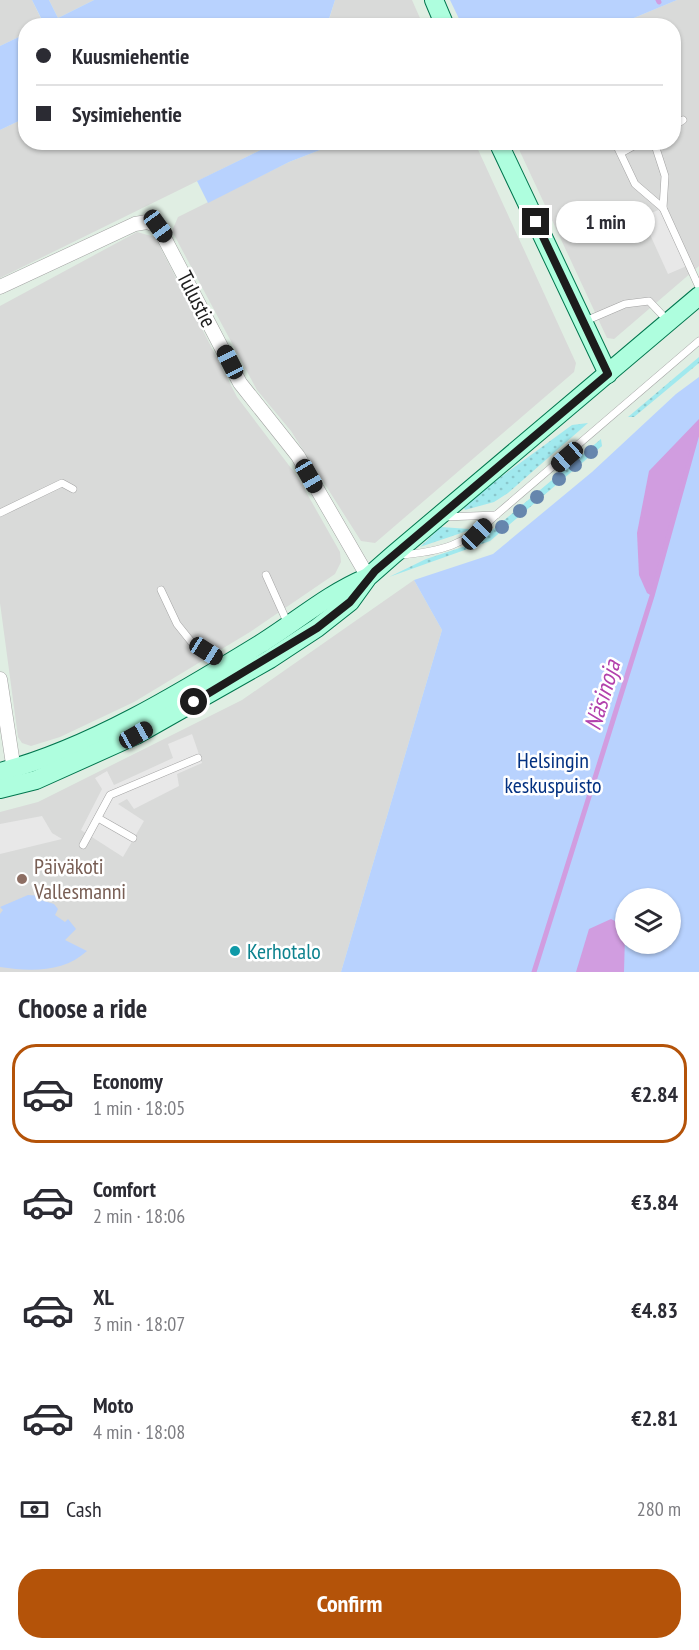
<!DOCTYPE html>
<meta charset="utf-8">
<style>
:root{--surface:#fff;--page:#f2f2f3;--text:#2b2b33;--muted:#7c7c81;--line:#e1e1e2;--accent:#b45309}
body{margin:0;font-family:"PT Sans Narrow",sans-serif;background:var(--page);color:var(--text);height:100vh;display:flex;flex-direction:column;font-size:22px;white-space:nowrap}
*{box-sizing:border-box;margin:0}
p{font-size:20px;color:var(--muted)}
.icon{flex:none;width:33px;height:33px;fill:none;stroke:currentColor;stroke-width:2;stroke-linecap:round;stroke-linejoin:round}
.map{position:relative;height:972px;overflow:hidden}
.sheet{display:flex;flex-direction:column;background:var(--surface);flex:1}
.sheet>*{flex:none}
.banner{position:absolute;left:18px;top:18px;width:663px;height:132px;border-radius:24px;box-shadow:0 2px 4px #0004;display:grid;align-content:center;height:132px;padding:0 18px;background:var(--surface)}
.fabs{position:absolute;left:615px;top:888px;display:grid;gap:12px}
.fabs a{display:grid;place-items:center;width:66px;height:66px;border-radius:50%;background:var(--surface);box-shadow:0 2px 4px #0004;font-size:30px}
.end{position:absolute;width:27px;height:27px;margin:-14px;border:8px solid #1c1c1c;background:#fff;box-shadow:0 0 0 3px #fff}
.from{border-radius:50%}
.bubble{position:absolute;height:42px;border-radius:21px;background:var(--surface);box-shadow:0 2px 4px #0004;font-size:20px;font-weight:800;line-height:42px;text-align:center}
.car{position:absolute;width:18px;height:36px;margin:-18px -9px;border-radius:8px;box-shadow:0 0 4px 2px #0007;background:linear-gradient(#222 24%,#8ab4d8 0 40%,#222 0 76%,#8ab4d8 0 86%,#222 0)}
.banner b{display:flex;align-items:center;gap:21px;height:57px;font-size:22px}
.banner b+b{border-top:2px solid var(--line)}
.banner i{width:15px;height:15px;background:var(--text)}
ul{padding:0;list-style:none}
li{display:flex;align-items:center;gap:18px;height:99px;margin:0 12px 9px;padding:0 6px;border:3px solid transparent;border-radius:24px}
li div{flex:1}
li b{display:block;font-size:22px}
li em{font-style:normal;font-weight:800}
li.selected{border-color:var(--accent)}
li>.icon{width:54px;height:54px;stroke-width:1.5}
h2{padding:0 18px;font-size:27px;line-height:72px}
.pay{display:flex;align-items:center;gap:15px;height:66px;padding:0 18px;font-size:22px}
.pay p{margin-inline-start:auto}
.button{display:flex;gap:12px;margin-top:auto;padding:12px 18px}
.button a{flex:1;height:69px;border-radius:24px;background:var(--accent);color:#fff;font-size:24px;font-weight:800;line-height:69px;text-align:center}
.map>svg:first-child{display:block}
.residential{fill:#d9dad9}
.grass{fill:url(#grass-dots)}
.park{fill:#b8d2fe;fill-rule:evenodd}
.parking{fill:#e8e8e8}
.water{fill:#d19de0}
.lines{fill:none;stroke-linecap:round;stroke-linejoin:round}
.stream{stroke:#d19de0;stroke-width:5}
.lane-casing{stroke:#a3a3a3;stroke-width:8}
.street-casing{stroke:#a3a3a3;stroke-width:15}
.secondary-casing{stroke:#00764e;stroke-width:20}
.lane{stroke:#fff;stroke-width:7}
.street{stroke:#fff;stroke-width:14}
.secondary{stroke:#aefede;stroke-width:18}
.tree{fill:#6686ad}
.route{stroke:#1c1c1c;stroke-width:8}
.education-dot{fill:#8d6e63;stroke:#fff;stroke-width:2}
.culture-dot{fill:#0f9aa8;stroke:#fff;stroke-width:2}
.labels{text-anchor:middle;dominant-baseline:central;stroke-width:5;stroke-linejoin:round;paint-order:stroke}
.street-label{font-size:22px;fill:#1c1c1c;stroke:#fff}
.park-label{font-size:22px;fill:#033181;stroke:#fff}
.education-label{font-size:22px;fill:#785e54;stroke:#fff;text-anchor:start}
.culture-label{font-size:22px;fill:#0d838f;stroke:#fff;text-anchor:start}
.water-label{font-size:24px;font-style:italic;fill:#b241ac;stroke:#fff}
</style>
<div class="map">
<svg width="699" height="972" viewBox="0 0 699 972">
<defs>
<pattern id="grass-dots" width="8" height="8" patternUnits="userSpaceOnUse" patternTransform="scale(1.5)"><rect width="8" height="8" fill="#a1e9ee"/><path d="M2 2h.1M6 6h.1" fill="none" stroke="#8ac7cc" stroke-width="1.8" stroke-linecap="round"/></pattern>
</defs>
<rect width="100%" height="100%" fill="#e0eee3"/>
<g class="residential">
<path d="M0,0H32L44,25L26,26L25,34L0,46Z"/>
<path d="M49,0H94L58,18Z"/>
<path d="M335,0H412L423,25L327,26Z"/>
<path d="M677,0H699V266L614,339L607,338L516,143L674,142V26L617,25Z"/>
<path d="M25,118L26,142L275,143L0,278V130Z"/>
<path d="M338,143H475L576,363L574,372L375,543L361,541L291,431L257,390L172,231L178,217L289,162Z"/>
<path d="M137,232L155,237L237,397L297,476L340,552L341,562L335,574L250,632L134,702L60,737L31,746L22,743L18,737L0,603V306Z"/>
<path d="M414,580L442,630L341,972H0V812L38,802L242,700Z"/>
</g>
<g class="grass">
<path d="M699,357V363L634,417H628Z"/>
<path d="M588,423L508,493L494,502L465,510L464,508L487,487L572,425Z"/>
<path d="M601,439L602,446L490,541L389,577L426,559L478,542Z"/>
<path d="M441,527L469,529L470,530L420,547Z"/>
</g>
<g class="park">
<path d="M32,0H49L58,18L94,0H335L327,25L42,26L44,24Z"/>
<path d="M450,0H677L617,25H462Z"/>
<path d="M25,34V118L0,130V46Z"/>
<path d="M275,143H338L289,162L208,203L197,181Z"/>
<path d="M699,377V972H341L442,630L414,580L493,554L592,472L676,394ZM626,898H670V944H626Z"/>
<path d="M28,895L41,896V900L54,904L58,909L55,915L65,922L68,919L76,929L65,940L87,951C64,972 32,972 0,967V914L3,910L0,907Z"/>
</g>
<g class="parking">
<path d="M663,208L689,265L668,274L642,217Z"/>
<path d="M192,734L202,763L177,774L179,786L134,809L127,799L118,804L144,821L123,857L81,830L102,789L95,778L107,771L114,785L173,758L168,744Z"/>
<path d="M42,816L52,833L62,839L0,854V824Z"/>
</g>
<g class="water">
<path d="M699,419V427L652,596L647,593L639,575L637,533L649,471Z"/>
<path d="M611,919L621,924L625,935L624,972H576L589,929Z"/>
</g>
<g class="lines">
<g class="stream">
<path d="M658,0L659,2"/>
<path d="M534,972L652,596L699,427"/>
</g>
<g class="lane-casing">
<g id="lane">
<path d="M674,126L683,120"/>
<path d="M615,142L635,184L663,208L699,287"/>
<path d="M654,142L665,176L663,208"/>
<path d="M621,153L641,142"/>
<path d="M583,322L625,304L649,301L667,320"/>
<path d="M0,513L62,483L73,489"/>
<path d="M445,517L496,515"/>
<path d="M399,555C441,552 466,545 496,515L699,341"/>
<path d="M266,575L288,624"/>
<path d="M161,590L177,624L193,644L225,665"/>
<path d="M98,818L133,838"/>
<path d="M83,845L110,795L198,758"/>
</g>
</g>
<g class="street-casing">
<g id="street">
<path d="M0,287L135,224L147,222L158,226L240,383L298,456L368,577"/>
<path d="M0,679L15,777"/>
</g>
</g>
<g class="secondary-casing">
<g id="secondary">
<path d="M434,0L445,26"/>
<path d="M498,142L608,374"/>
<path d="M0,772C91,748 182,692 262,643C297,621 328,594 366,578"/>
<path d="M0,789L36,780L136,735L270,659L317,628L350,602L368,577L393,555L699,296"/>
</g>
</g>
<use href="#lane" class="lane"/>
<use href="#street" class="street"/>
<use href="#secondary" class="secondary"/>
</g>
<g class="tree">
<circle cx="591" cy="452" r="7"/>
<circle cx="575" cy="465" r="7"/>
<circle cx="559" cy="479" r="7"/>
<circle cx="537" cy="497" r="7"/>
<circle cx="520" cy="511" r="7"/>
<circle cx="502" cy="527" r="7"/>
</g>
<g class="lines">
<path class="route" d="M194,702L317,628L350,602L375,571L608,374L536,222"/>
</g>
<circle class="education-dot" cx="22" cy="879" r="6"/>
<circle class="culture-dot" cx="235" cy="951" r="6"/>
<g class="labels">
<g class="street-label">
<text transform="translate(197 299) rotate(63)">Tulustie</text>
</g>
<g class="park-label">
<text x="553" y="760">Helsingin<tspan x="553" dy="25">keskuspuisto</tspan></text>
</g>
<g class="education-label">
<text x="34" y="866">Päiväkoti<tspan x="34" dy="25">Vallesmanni</tspan></text>
</g>
<g class="culture-label">
<text x="247" y="951">Kerhotalo</text>
</g>
<g class="water-label">
<text transform="translate(602 695) rotate(-73)">Näsinoja</text>
</g>
</g>
</svg>
<div class="fabs">
<a><svg class="icon" aria-label="layers" viewBox="0 0 24 24"><path d="M12 4l9 5-9 5-9-5zM3 14l9 5 9-5"/></svg></a>
</div>
<i class="end from" style="left:194px;top:702px"></i>
<i class="end" style="left:536px;top:222px"></i>
<div class="bubble" style="left:556px;top:201px;width:99px">1 min</div>
<i class="car" style="left:158px;top:226px;rotate:144deg"></i>
<i class="car" style="left:230px;top:362px;rotate:333deg"></i>
<i class="car" style="left:567px;top:457px;rotate:229deg"></i>
<i class="car" style="left:309px;top:476px;rotate:150deg"></i>
<i class="car" style="left:477px;top:534px;rotate:44deg"></i>
<i class="car" style="left:206px;top:651px;rotate:122deg"></i>
<i class="car" style="left:136px;top:735px;rotate:61deg"></i>
<div class="banner">
<b><i class="from"></i>Kuusmiehentie</b>
<b><i></i>Sysimiehentie</b>
</div>
</div>
<section class="sheet">
<h2>Choose a ride</h2>
<ul>
<li class="selected"><svg class="icon" aria-label="car" viewBox="0 0 24 24"><path d="M5 17H2v-5l4-1 3-4h7l3 4 3 1v5h-3M9 17h6M6 11h13"/><circle cx="7" cy="17" r="2"/><circle cx="17" cy="17" r="2"/></svg><div><b>Economy</b><p>1 min · 18:05</p></div><em>€2.84</em></li>
<li><svg class="icon" aria-label="car" viewBox="0 0 24 24"><path d="M5 17H2v-5l4-1 3-4h7l3 4 3 1v5h-3M9 17h6M6 11h13"/><circle cx="7" cy="17" r="2"/><circle cx="17" cy="17" r="2"/></svg><div><b>Comfort</b><p>2 min · 18:06</p></div><em>€3.84</em></li>
<li><svg class="icon" aria-label="car" viewBox="0 0 24 24"><path d="M5 17H2v-5l4-1 3-4h7l3 4 3 1v5h-3M9 17h6M6 11h13"/><circle cx="7" cy="17" r="2"/><circle cx="17" cy="17" r="2"/></svg><div><b>XL</b><p>3 min · 18:07</p></div><em>€4.83</em></li>
<li><svg class="icon" aria-label="car" viewBox="0 0 24 24"><path d="M5 17H2v-5l4-1 3-4h7l3 4 3 1v5h-3M9 17h6M6 11h13"/><circle cx="7" cy="17" r="2"/><circle cx="17" cy="17" r="2"/></svg><div><b>Moto</b><p>4 min · 18:08</p></div><em>€2.81</em></li>
</ul>
<div class="pay"><svg class="icon" aria-label="cash" viewBox="0 0 24 24"><path d="M3 7h18v10H3z"/><circle cx="12" cy="12" r="2"/></svg>Cash<p>280 m</p></div>
<div class="button"><a>Confirm</a></div>
</section>
